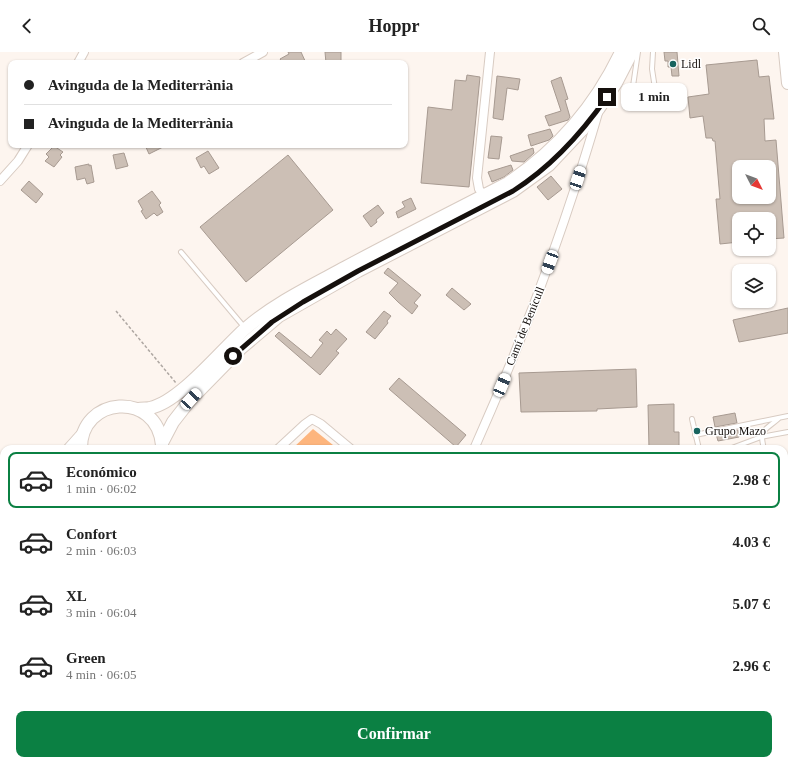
<!DOCTYPE html>
<html lang="es">
<meta charset="utf-8">
<style>
:root{--surface:#fff;--page:#f2f2f2;--text:#222;--muted:#767676;--line:#e0e0e0;--accent:#0b8043}
body{margin:0;font-family:"Times New Roman",serif;background:var(--page);color:var(--text);height:100vh;display:flex;flex-direction:column;font-size:15px;white-space:nowrap}
*{box-sizing:border-box;margin:0}
p{font-size:13px;color:var(--muted)}
.icon{flex:none;width:22px;height:22px;fill:none;stroke:currentColor;stroke-width:2;stroke-linecap:round;stroke-linejoin:round}
.map{position:relative;flex:1;overflow:hidden}
.panel{position:absolute;left:0px;top:393px;width:788px;height:320px;display:flex;flex-direction:column;background:var(--surface);border-radius:12px 12px 0 0;box-shadow:0 1px 3px #0004}
.panel>*{flex:none}
.hud{position:absolute;left:8px;top:8px;width:400px;height:88px;border-radius:8px;box-shadow:0 1px 3px #0004;display:grid;align-content:center;height:88px;padding:0 16px;background:var(--surface)}
.needle{width:26px;rotate:132deg}
.buttons{position:absolute;left:732px;top:108px;display:grid;gap:8px}
.buttons a{display:grid;place-items:center;width:44px;height:44px;border-radius:8px;background:var(--surface);box-shadow:0 1px 3px #0004;font-size:20px}
.end{position:absolute;width:18px;height:18px;margin:-9px;border:5px solid #15100d;background:#fff;box-shadow:0 0 0 2px #fff}
.from{border-radius:50%}
.bubble{position:absolute;height:28px;border-radius:8px;background:var(--surface);box-shadow:0 1px 3px #0004;font-size:13px;font-weight:700;line-height:28px;text-align:center}
.car{position:absolute;width:12px;height:24px;margin:-12px -6px;border-radius:5px;box-shadow:0 0 3px 1px #0007;background:linear-gradient(#fff 24%,#345 0 40%,#fff 0 76%,#345 0 86%,#fff 0)}
.hud b{display:flex;align-items:center;gap:14px;height:38px;font-size:15px}
.hud b+b{border-top:1px solid var(--line)}
.hud i{width:10px;height:10px;background:var(--text)}
ul{padding:7px 0 0;list-style:none}
li{display:flex;align-items:center;gap:12px;height:56px;margin:0 8px 6px;padding:0 8px;border:2px solid transparent;border-radius:8px}
li div{flex:1}
li b{display:block;font-size:15px}
li em{font-style:normal;font-weight:700}
li.selected{border-color:var(--accent)}
li>.icon{width:36px;height:36px;stroke-width:1.5}
.primary-button{display:flex;gap:8px;margin-top:auto;padding:8px 16px}
.primary-button a{flex:1;height:46px;border-radius:8px;background:var(--accent);color:#fff;font-size:16px;font-weight:700;line-height:46px;text-align:center}
header{display:flex;justify-content:space-between;align-items:center;height:52px;padding:0 16px;background:var(--surface);font-size:18px;font-weight:700}
.map>svg:first-child{display:block}
.green{fill:#fdb57d}
.building{fill:#ccbfb5;stroke:#a79a91;fill-rule:evenodd}
.lines{fill:none;stroke-linecap:round;stroke-linejoin:round}
.lane-casing{stroke:#d8cbc2;stroke-width:6}
.street-casing{stroke:#d8cbc2;stroke-width:10}
.secondary-casing{stroke:#d8cbc2;stroke-width:14}
.path{stroke:#aea7a2;stroke-width:1.5;stroke-dasharray:3 2;stroke-linecap:butt}
.lane{stroke:#fff;stroke-width:4}
.street{stroke:#fff;stroke-width:8}
.secondary{stroke:#fff;stroke-width:12}
.route{stroke:#15100d;stroke-width:5}
.poi-dot{fill:#17645f;stroke:#fff;stroke-width:1.5}
.labels{text-anchor:middle;dominant-baseline:central;stroke-width:3;stroke-linejoin:round;paint-order:stroke}
.poi-label{font-size:12px;fill:#15100d;stroke:#fff;text-anchor:start}
.street-label{font-size:12px;fill:#15100d;stroke:#fff}
</style>
<header><svg class="icon" aria-label="back" viewBox="0 0 24 24"><path d="M15 5l-7 7 7 7"/></svg>Hoppr<svg class="icon" aria-label="search" viewBox="0 0 24 24"><circle cx="10" cy="10" r="6"/><path d="M15 15l6 6"/></svg></header>
<div class="map">
<svg width="788" height="713" viewBox="0 0 788 713">
<rect width="100%" height="100%" fill="#fdf5ef"/>
<g class="green">
<path d="M313,377L338,397H292Z"/>
<rect x="334" y="709" width="53" height="4"/>
</g>
<g class="building">
<path d="M288,0H301L306,11H283L280,7L289,2Z"/>
<path d="M325,0H341V11H326Z"/>
<path d="M664,0H677L679,24H672L671,15H668V9H665Z"/>
<path d="M757,8L759,25L769,24L774,67H764L765,89L776,88L784,186L769,187V167H739V190L720,192L716,147H720L715,89H713L712,86H706L703,64L690,66L688,45L709,42L706,13ZM739,115H769V145H739Z"/>
<path d="M467,23L480,25L469,135L421,131L428,55L452,58L455,28L466,29Z"/>
<path d="M497,24L520,27L518,38L507,36L503,68L493,66Z"/>
<path d="M561,25L568,47L565,48L570,65L568,68L549,74L545,64L561,59L551,29Z"/>
<path d="M550,77L553,84L549,88L531,94L528,83Z"/>
<path d="M491,84L502,85L499,107L488,106Z"/>
<path d="M145,93H167L149,102Z"/>
<path d="M54,94L63,100L60,103L62,105L54,115L45,109L49,105L46,102Z"/>
<path d="M533,96L534,101L524,110L512,109L510,104Z"/>
<path d="M208,99L219,116L209,122L204,114L201,116L196,106Z"/>
<path d="M124,101L128,114L116,117L113,103Z"/>
<path d="M288,103L333,158L246,230L200,175Z"/>
<path d="M89,112V114L91,113L94,130L87,132L85,126L77,128L75,115Z"/>
<path d="M511,113L513,118L504,125L492,130L488,120Z"/>
<path d="M551,124L562,137L548,148L537,135Z"/>
<path d="M29,129L43,142L36,151L21,138Z"/>
<path d="M152,139L161,151L159,153L163,160L157,164L154,161L146,167L141,159L143,158L138,149Z"/>
<path d="M411,146L416,157L398,166L396,160L405,155L402,150Z"/>
<path d="M378,153L384,161L376,168L377,170L371,175L363,164Z"/>
<path d="M388,216L421,243L414,251L418,254L412,262L398,250L389,241L398,231L384,221Z"/>
<path d="M452,236L471,252L464,258L446,243Z"/>
<path d="M788,256V281L739,290L733,268Z"/>
<path d="M384,259L391,264L387,269L388,271L375,287L366,280Z"/>
<path d="M336,277L347,287L336,299L339,301L320,323L275,284L279,280L311,306L323,291L319,288L327,279L331,283Z"/>
<path d="M636,317L637,355L597,357V359L521,360L519,321Z"/>
<path d="M399,326L466,383L456,395L389,337Z"/>
<path d="M674,352V380H679V397H649L648,353Z"/>
<path d="M735,361L737,371L715,375L713,365Z"/>
<path d="M738,378L739,385L718,389L716,382Z"/>
</g>
<g class="lines">
<g class="lane-casing">
<g id="lane">
<path d="M638,0L632,41L634,47L638,50L647,52L654,47L656,43L652,17L653,0"/>
<path d="M181,200L245,276"/>
<path d="M692,367L699,397"/>
<path d="M695,383L788,364"/>
<path d="M729,397L761,385L788,380"/>
<path d="M764,397C759,377 763,380 778,367"/>
<path d="M784,492L788,490"/>
<path d="M0,513L4,507"/>
<path d="M0,528L4,524"/>
</g>
</g>
<g class="street-casing">
<g id="street">
<path d="M78,11L84,0"/>
<path d="M243,11L263,0"/>
<path d="M0,129L18,109L28,93"/>
<path d="M484,144L479,137L477,126L490,0"/>
<path d="M67,397L84,378"/>
<path d="M278,397L305,372L312,367L321,372L351,397"/>
<path d="M474,397C512,312 546,225 575,136C583,111 591,86 598,61"/>
<path d="M0,438L4,436"/>
<path d="M784,668L788,667"/>
<path d="M784,678H788"/>
<path d="M502,709L504,713"/>
<path d="M558,709L559,713"/>
<path d="M254,713L255,709"/>
<path d="M583,713L606,709"/>
</g>
</g>
<g class="secondary-casing">
<g id="secondary">
<path d="M785,0L788,31"/>
<path d="M138,357C142,356 147,357 150,356C180,350 222,297 245,277C275,251 311,234 346,215C400,186 454,159 508,131C557,98 596,53 621,0"/>
<path d="M162,391L173,370L191,347L240,297L279,264L358,219L513,139L549,113L582,78L599,56L616,31L632,0"/>
<path d="M81,397C80,344 157,338 162,393"/>
<path d="M0,541L4,536"/>
</g>
</g>
<g class="path">
<path d="M116,259L176,331"/>
<path d="M0,663L4,666"/>
<path d="M64,709L70,713"/>
</g>
<use href="#lane" class="lane"/>
<use href="#street" class="street"/>
<use href="#secondary" class="secondary"/>
</g>
<g class="lines">
<path class="route" d="M233,304L272,270L303,250L358,219L513,139C551,115 581,82 607,45"/>
</g>
<g class="poi-dot">
<circle cx="673" cy="12" r="4"/>
<circle cx="697" cy="379" r="4"/>
</g>
<g class="labels">
<g class="poi-label">
<text x="681" y="12">Lidl</text>
<text x="705" y="379">Grupo Mazo</text>
</g>
<g class="street-label">
<text transform="translate(525 274) rotate(-68)">Camí de Benicull</text>
</g>
</g>
</svg>
<div class="buttons">
<a><svg class="needle" viewBox="-14 -14 28 28"><path d="M0-13l5 13h-10z" fill="#e53935"/><path d="M0 13l5-13h-10z" fill="#767676"/></svg></a>
<a><svg class="icon" aria-label="locate" viewBox="0 0 24 24"><circle cx="12" cy="12" r="6"/><path d="M12 2v4M12 18v4M2 12h4M18 12h4"/></svg></a>
<a><svg class="icon" aria-label="layers" viewBox="0 0 24 24"><path d="M12 4l9 5-9 5-9-5zM3 14l9 5 9-5"/></svg></a>
</div>
<i class="end from" style="left:233px;top:304px"></i>
<i class="end" style="left:607px;top:45px"></i>
<div class="bubble" style="left:621px;top:31px;width:66px">1 min</div>
<i class="car" style="left:578px;top:126px;rotate:18deg"></i>
<i class="car" style="left:550px;top:210px;rotate:200deg"></i>
<i class="car" style="left:502px;top:333px;rotate:23deg"></i>
<i class="car" style="left:191px;top:347px;rotate:43deg"></i>
<div class="hud">
<b><i class="from"></i>Avinguda de la Mediterrània</b>
<b><i></i>Avinguda de la Mediterrània</b>
</div>
<section class="panel">
<ul>
<li class="selected"><svg class="icon" aria-label="car" viewBox="0 0 24 24"><path d="M5 17H2v-5l4-1 3-4h7l3 4 3 1v5h-3M9 17h6M6 11h13"/><circle cx="7" cy="17" r="2"/><circle cx="17" cy="17" r="2"/></svg><div><b>Económico</b><p>1 min · 06:02</p></div><em>2.98 €</em></li>
<li><svg class="icon" aria-label="car" viewBox="0 0 24 24"><path d="M5 17H2v-5l4-1 3-4h7l3 4 3 1v5h-3M9 17h6M6 11h13"/><circle cx="7" cy="17" r="2"/><circle cx="17" cy="17" r="2"/></svg><div><b>Confort</b><p>2 min · 06:03</p></div><em>4.03 €</em></li>
<li><svg class="icon" aria-label="car" viewBox="0 0 24 24"><path d="M5 17H2v-5l4-1 3-4h7l3 4 3 1v5h-3M9 17h6M6 11h13"/><circle cx="7" cy="17" r="2"/><circle cx="17" cy="17" r="2"/></svg><div><b>XL</b><p>3 min · 06:04</p></div><em>5.07 €</em></li>
<li><svg class="icon" aria-label="car" viewBox="0 0 24 24"><path d="M5 17H2v-5l4-1 3-4h7l3 4 3 1v5h-3M9 17h6M6 11h13"/><circle cx="7" cy="17" r="2"/><circle cx="17" cy="17" r="2"/></svg><div><b>Green</b><p>4 min · 06:05</p></div><em>2.96 €</em></li>
</ul>
<div class="primary-button"><a>Confirmar</a></div>
</section>
</div>
